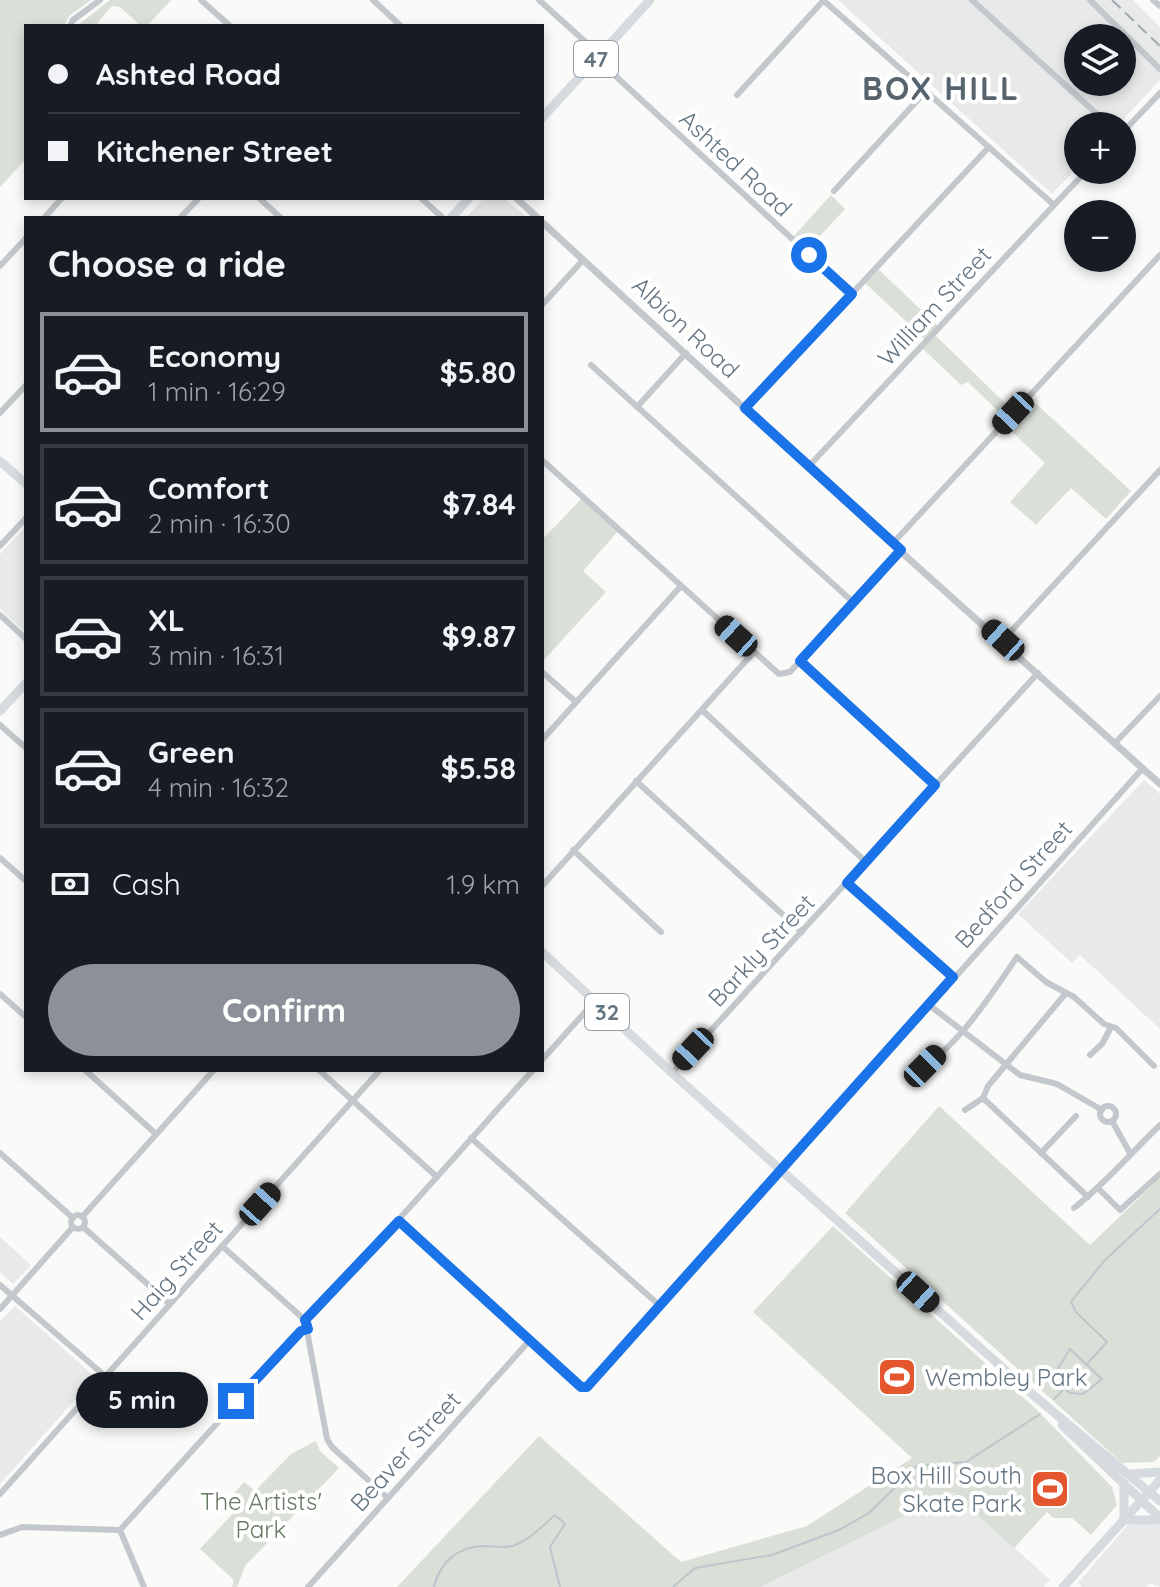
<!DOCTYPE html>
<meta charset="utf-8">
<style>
:root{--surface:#171b24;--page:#242831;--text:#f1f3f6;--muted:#9ea1a6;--line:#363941;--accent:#8c9099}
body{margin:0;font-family:Quicksand,sans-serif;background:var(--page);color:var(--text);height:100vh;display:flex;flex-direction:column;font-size:30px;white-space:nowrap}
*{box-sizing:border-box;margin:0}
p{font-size:26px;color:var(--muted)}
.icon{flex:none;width:44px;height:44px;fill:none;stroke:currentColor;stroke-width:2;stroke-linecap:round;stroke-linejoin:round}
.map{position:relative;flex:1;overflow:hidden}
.drawer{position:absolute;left:24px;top:216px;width:520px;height:856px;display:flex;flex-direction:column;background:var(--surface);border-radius:0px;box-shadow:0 4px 12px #0003}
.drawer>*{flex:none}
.top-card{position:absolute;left:24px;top:24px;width:520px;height:176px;border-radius:0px;box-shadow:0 4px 12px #0003;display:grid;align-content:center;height:176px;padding:0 24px;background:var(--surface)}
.buttons{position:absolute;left:1064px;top:24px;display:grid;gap:16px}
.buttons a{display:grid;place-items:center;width:72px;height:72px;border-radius:50%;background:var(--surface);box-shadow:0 4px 12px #0003;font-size:40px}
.end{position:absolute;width:36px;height:36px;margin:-18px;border:10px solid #1a73e8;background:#fff;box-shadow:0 0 0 4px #fff}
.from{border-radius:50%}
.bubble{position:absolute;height:56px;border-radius:28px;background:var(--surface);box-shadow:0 4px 12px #0003;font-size:26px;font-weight:700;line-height:56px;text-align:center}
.car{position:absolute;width:24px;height:48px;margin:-24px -12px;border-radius:10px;box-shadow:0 0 6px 2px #0007;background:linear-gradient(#222 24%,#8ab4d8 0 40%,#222 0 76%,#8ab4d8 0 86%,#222 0)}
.top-card b{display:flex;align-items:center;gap:28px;height:76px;font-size:30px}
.top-card b+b{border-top:2px solid var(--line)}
.top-card i{width:20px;height:20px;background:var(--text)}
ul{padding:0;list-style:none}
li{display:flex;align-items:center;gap:24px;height:120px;margin:0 16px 12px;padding:0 8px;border:4px solid var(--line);border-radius:0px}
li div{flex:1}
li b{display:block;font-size:30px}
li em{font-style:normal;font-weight:700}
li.selected{border-color:var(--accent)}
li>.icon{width:72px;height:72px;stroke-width:1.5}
h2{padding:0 24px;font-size:36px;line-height:96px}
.pay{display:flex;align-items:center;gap:20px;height:88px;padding:0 24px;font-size:30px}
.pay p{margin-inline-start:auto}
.primary-button{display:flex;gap:16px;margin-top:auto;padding:16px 24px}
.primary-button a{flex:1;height:92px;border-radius:48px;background:var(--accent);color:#fff;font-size:32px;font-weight:700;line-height:92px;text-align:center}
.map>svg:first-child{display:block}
.built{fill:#e8e9e9;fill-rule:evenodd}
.green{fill:#dadfd7}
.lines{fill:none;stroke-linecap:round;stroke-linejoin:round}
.stream{stroke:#bbc7cb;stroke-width:2}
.minor{stroke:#c3c8cc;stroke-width:6}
.tertiary{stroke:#c3c8cc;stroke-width:7}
.primary{stroke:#d6dbdf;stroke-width:9}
.rail{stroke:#a2aab0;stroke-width:2;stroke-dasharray:12 6;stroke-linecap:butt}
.route{stroke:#1a73e8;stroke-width:10}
.labels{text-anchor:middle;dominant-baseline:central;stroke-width:8;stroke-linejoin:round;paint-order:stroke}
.shield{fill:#fff;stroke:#939fa8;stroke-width:2}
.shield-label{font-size:22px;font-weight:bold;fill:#657683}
.street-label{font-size:24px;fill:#657683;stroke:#fff}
.poi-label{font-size:24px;fill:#657683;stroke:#fff;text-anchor:start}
.park-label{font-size:24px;fill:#687a64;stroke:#fff}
.district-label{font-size:32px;font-weight:bold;letter-spacing:2px;fill:#57646e;stroke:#fff}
</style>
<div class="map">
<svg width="1160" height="1587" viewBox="0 0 1160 1587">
<rect width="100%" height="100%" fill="#fafaf8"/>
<g class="built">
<path d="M838,0H1133L1160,27V80L1117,126H1078V167L1052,194ZM1078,38H1122V82H1078Z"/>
<path d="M484,198H504L525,216L466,218Z"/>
<path d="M26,526V633L0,609V554Z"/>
<path d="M1144,780L1160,794V1029L1080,955L1072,963L1018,914Z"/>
<path d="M0,1237L31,1265L13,1284L0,1272Z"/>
<path d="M15,1306L95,1377L0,1484V1321Z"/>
<path d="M952,1491L1050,1580L1044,1587H759Z"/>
<path d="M1136,1521L1160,1525V1587L1150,1583L1146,1587H1082L1078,1583L1126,1527Z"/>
</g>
<g class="green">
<path d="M0,0H91L69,16L64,26H26V159L0,187Z"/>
<path d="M110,0H171L147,26H141L120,7L112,6L97,23L100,26H77Z"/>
<path d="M831,195L845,209L807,250L793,237Z"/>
<path d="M878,269L939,327L934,334L1009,407L1002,415L968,382L961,385L921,347L926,340L865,283Z"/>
<path d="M1032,400L1131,491L1106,519L1071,488L1036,525L1010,502L1045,463L1007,427Z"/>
<path d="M583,497L619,530L583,571L606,592L542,662V540Z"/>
<path d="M939,1106L1090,1245L1160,1178V1456L1154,1462L1122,1463L845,1213Z"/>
<path d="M833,1226L1036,1409L1112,1487L1117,1505L1091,1535L1072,1518H1053L1047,1512L1014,1548L952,1492L760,1587H397L539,1436L681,1562L807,1526L912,1458L753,1312Z"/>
<path d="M316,1441L320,1451L339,1468L245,1566L237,1587H232L234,1580L200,1549L237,1509L230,1498L244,1482L255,1491L291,1454Z"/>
</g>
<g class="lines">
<g class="stream">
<path d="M1070,1349L1102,1379L1083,1394L1070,1393L1057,1382V1370Z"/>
<path d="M1087,1364L1107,1342L1076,1312L1071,1302L1103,1262L1160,1209"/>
<path d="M1054,1399L1064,1389"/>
<path d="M434,1587C440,1563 456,1547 483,1546C493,1546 506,1549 515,1545C531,1539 542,1526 555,1515L565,1524L550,1547L560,1587"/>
<path d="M673,1587L695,1568L772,1555L839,1530L869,1513L917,1466L966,1462L1040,1414"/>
</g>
<g class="minor">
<path d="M201,0L230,26"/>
<path d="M373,0L401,26"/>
<path d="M539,0L600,55"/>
<path d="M823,0L1054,205"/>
<path d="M972,0L1110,126"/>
<path d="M1090,0L1160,69"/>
<path d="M1153,0L1160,6"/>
<path d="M70,26L73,20L100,0"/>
<path d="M597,59L852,294"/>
<path d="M737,95L824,0"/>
<path d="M1122,133L1160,93"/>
<path d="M834,191L926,91"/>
<path d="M259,198L281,218"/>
<path d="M421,198L443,218"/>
<path d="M44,218L62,198"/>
<path d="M180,218L199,198"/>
<path d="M0,266L26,238"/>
<path d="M542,305L583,260"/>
<path d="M591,365L853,602"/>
<path d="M637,407L686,353"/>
<path d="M745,408L989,147"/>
<path d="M0,413L26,385"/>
<path d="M542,460L779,674L790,672L901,550"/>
<path d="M808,467L1087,170"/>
<path d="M894,542L1160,255"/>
<path d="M0,546L26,518"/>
<path d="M0,615L26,639"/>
<path d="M1003,640L1160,470"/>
<path d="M800,661L935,785"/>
<path d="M542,672L576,702"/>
<path d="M702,710L866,862"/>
<path d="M0,725L26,748"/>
<path d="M542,740L681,586"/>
<path d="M1115,743L1160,696"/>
<path d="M636,781L802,932"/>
<path d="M573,850L661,932"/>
<path d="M0,858L26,881"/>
<path d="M847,883L953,977"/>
<path d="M542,886L754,652"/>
<path d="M0,994L26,1017"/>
<path d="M929,1005L1020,1075L1057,1084L1102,1110"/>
<path d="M1090,1055L1102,1044L1111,1027"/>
<path d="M542,1060L595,1001"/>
<path d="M85,1070L156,1134"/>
<path d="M319,1070L437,1177"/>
<path d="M915,1072C956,1050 991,995 1017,957L1046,982L1074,997L1104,1024L1116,1028L1154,1066"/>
<path d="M672,1073L1038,673"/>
<path d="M983,1098L1088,1197"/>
<circle cx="1108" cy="1114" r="8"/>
<path d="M965,1110L983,1098L988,1086L1066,993"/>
<path d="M1112,1121L1130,1153"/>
<path d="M471,1138L659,1305"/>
<path d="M0,1153L73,1218"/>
<path d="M1041,1153L1076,1116"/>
<path d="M1098,1188L1120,1210L1160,1174"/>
<path d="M1074,1208C1105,1184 1131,1153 1160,1125"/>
<circle cx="78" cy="1222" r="7"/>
<path d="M82,1217L214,1070"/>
<path d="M399,1221L581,1387H587L1143,768"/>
<path d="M83,1227L170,1304"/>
<path d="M222,1246L305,1320L327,1439L332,1447L388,1498"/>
<path d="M0,1285L105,1376"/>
<path d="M0,1309L73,1227"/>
<path d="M305,1320L313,1315L533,1070"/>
<path d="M0,1494L380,1070"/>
<path d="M120,1530L301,1331L308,1329"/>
<path d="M120,1530L144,1587"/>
<path d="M0,1535L22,1527L120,1530"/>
<path d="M308,1587L530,1340"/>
</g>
<g class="tertiary">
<path d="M516,198L538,218"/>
<path d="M542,222L880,533L1160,784"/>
</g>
<g class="primary">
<path d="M542,118L650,0"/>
<path d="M451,218L469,198"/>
<path d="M0,461L26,484"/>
<path d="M0,711L26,683"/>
<path d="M542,952L672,1073L1032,1394L1160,1501"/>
<path d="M1062,1425L1160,1518"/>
<path d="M1130,1474L1160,1472"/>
<path d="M1124,1484V1520"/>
<path d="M1124,1520H1160"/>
<path d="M1063,1587L1160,1480"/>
</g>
<path class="rail" d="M1112,0L1160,46"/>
</g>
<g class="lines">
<path class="route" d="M236,1401L301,1331L308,1329L305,1320L399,1221L581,1387H587L953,977L847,883L935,785L800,661L901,550L745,408L852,294L809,255"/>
</g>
<defs>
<g id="stadium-square" transform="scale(2)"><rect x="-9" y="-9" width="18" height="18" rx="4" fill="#e4572e" stroke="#fff"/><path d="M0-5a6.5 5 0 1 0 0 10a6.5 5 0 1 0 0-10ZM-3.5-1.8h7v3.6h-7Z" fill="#fff"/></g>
</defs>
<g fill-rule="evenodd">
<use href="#stadium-square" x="897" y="1377"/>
<use href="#stadium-square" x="1050" y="1489"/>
</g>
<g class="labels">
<g class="shield">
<rect x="574" y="41" width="44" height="36" rx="6"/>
<rect x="585" y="994" width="44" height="36" rx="6"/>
</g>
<g class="shield-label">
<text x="596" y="59">47</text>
<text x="607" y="1012">32</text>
</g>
<g class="street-label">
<text transform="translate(736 163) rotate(43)">Ashted Road</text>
<text transform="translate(934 306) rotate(-47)">William Street</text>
<text transform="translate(686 327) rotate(43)">Albion Road</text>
<text transform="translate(1013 884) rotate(-48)">Bedford Street</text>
<text transform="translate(761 950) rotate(-47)">Barkly Street</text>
<text transform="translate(176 1270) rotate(-48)">Haig Street</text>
<text transform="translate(405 1451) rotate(-48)">Beaver Street</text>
</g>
<g class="poi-label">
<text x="925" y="1377">Wembley Park</text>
<text x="1022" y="1475" text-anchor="end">Box Hill South<tspan x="1022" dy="28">Skate Park</tspan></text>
</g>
<g class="park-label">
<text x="261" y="1501">The Artists'<tspan x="261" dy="28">Park</tspan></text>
</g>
<g class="district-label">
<text x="941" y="88">BOX HILL</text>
</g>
</g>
</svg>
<div class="buttons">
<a><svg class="icon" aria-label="layers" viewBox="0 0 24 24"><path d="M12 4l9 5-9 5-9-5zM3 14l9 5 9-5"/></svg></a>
<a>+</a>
<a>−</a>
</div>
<i class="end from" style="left:809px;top:255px"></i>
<i class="end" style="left:236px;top:1401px"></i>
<div class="bubble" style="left:76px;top:1372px;width:132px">5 min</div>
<i class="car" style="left:1013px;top:413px;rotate:223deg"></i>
<i class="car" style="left:736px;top:636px;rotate:312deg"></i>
<i class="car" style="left:1003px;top:640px;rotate:312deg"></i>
<i class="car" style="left:693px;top:1049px;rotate:223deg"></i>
<i class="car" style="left:925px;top:1066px;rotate:45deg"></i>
<i class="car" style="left:260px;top:1204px;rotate:42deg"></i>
<i class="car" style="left:918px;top:1292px;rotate:132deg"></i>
<div class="top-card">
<b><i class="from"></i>Ashted Road</b>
<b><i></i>Kitchener Street</b>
</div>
<section class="drawer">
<h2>Choose a ride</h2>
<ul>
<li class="selected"><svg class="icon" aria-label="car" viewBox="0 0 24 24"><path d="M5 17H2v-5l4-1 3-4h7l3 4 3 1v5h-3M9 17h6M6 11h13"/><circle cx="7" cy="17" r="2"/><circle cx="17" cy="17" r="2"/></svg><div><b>Economy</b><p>1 min · 16:29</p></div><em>$5.80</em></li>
<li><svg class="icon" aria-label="car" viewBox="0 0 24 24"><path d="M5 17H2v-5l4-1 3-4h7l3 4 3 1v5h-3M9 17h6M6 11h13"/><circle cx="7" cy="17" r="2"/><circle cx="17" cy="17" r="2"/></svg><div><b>Comfort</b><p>2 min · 16:30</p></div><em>$7.84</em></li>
<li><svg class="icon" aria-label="car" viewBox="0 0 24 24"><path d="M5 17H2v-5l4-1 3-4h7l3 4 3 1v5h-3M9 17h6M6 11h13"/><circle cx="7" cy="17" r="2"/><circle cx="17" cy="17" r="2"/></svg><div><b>XL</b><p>3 min · 16:31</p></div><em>$9.87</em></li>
<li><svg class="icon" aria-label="car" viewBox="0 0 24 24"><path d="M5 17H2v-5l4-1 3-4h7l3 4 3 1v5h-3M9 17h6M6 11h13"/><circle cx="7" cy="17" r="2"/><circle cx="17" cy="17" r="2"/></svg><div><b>Green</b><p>4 min · 16:32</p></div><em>$5.58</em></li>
</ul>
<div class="pay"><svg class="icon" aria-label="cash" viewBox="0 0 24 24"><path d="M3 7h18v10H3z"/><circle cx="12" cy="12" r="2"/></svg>Cash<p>1.9 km</p></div>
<div class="primary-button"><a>Confirm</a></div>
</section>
</div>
